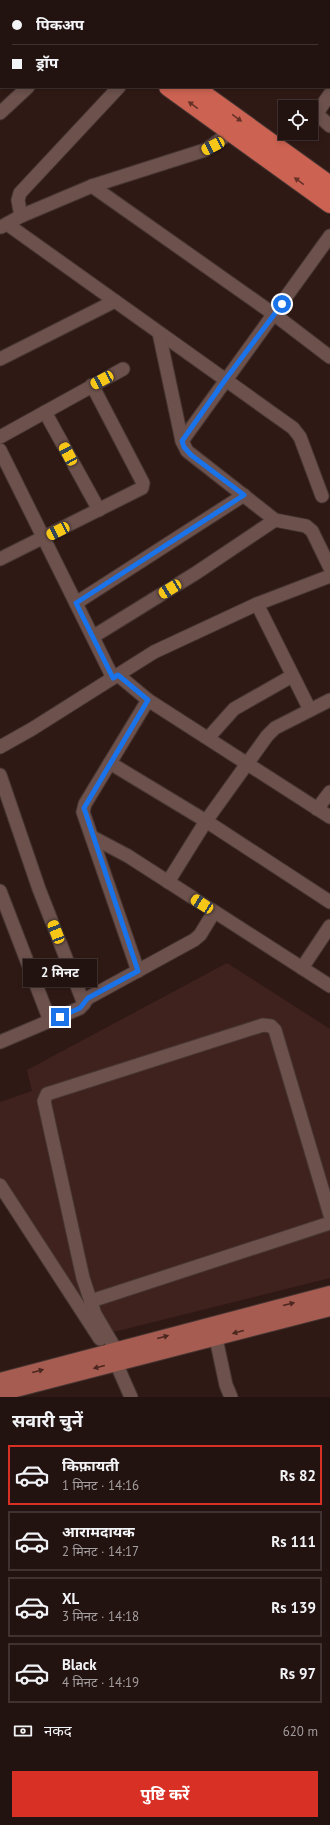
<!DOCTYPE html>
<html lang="hi">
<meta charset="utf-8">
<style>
:root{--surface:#231310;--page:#2b1c19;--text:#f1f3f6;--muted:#a39e9f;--line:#403230;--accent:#d93025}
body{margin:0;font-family:"PT Sans","Noto Sans Devanagari",sans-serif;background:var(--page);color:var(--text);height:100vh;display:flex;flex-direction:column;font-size:15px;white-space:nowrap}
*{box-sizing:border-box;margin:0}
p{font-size:13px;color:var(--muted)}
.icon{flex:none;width:22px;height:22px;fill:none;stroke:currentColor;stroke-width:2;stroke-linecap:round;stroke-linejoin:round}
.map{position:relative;height:1397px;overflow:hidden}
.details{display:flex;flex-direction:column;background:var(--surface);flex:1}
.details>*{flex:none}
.guide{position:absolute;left:0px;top:0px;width:330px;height:88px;box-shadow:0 2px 6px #0003,0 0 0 1px var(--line);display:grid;align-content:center;height:88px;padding:0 12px;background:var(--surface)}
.tools{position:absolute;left:278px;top:100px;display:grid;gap:8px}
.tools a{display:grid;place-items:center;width:40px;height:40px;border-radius:0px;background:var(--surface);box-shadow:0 2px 6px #0003,0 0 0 1px var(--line);font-size:20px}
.end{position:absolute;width:18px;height:18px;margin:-9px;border:5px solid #1a73e8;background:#fff;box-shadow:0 0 0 2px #fff}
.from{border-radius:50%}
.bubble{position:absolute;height:28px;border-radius:0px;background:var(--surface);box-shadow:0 2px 6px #0003,0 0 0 1px var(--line);font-size:13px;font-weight:700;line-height:28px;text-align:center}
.car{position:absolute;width:12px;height:24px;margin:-12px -6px;border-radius:5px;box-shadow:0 0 3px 1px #0007;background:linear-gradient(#f5c518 24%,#345 0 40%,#f5c518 0 76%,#345 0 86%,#f5c518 0)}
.guide b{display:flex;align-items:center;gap:14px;height:38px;font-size:15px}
.guide b+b{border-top:1px solid var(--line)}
.guide i{width:10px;height:10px;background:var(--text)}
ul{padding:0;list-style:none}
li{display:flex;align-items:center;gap:12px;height:60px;margin:0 8px 6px;padding:0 4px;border:2px solid var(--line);border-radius:0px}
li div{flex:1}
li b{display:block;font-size:15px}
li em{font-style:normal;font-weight:700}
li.current{border-color:var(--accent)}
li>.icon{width:36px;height:36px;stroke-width:1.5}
h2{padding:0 12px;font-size:18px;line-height:48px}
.pay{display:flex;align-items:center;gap:10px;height:44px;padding:0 12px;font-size:15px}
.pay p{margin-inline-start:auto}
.button{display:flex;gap:8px;margin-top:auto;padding:8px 12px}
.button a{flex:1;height:46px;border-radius:0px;background:var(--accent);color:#fff;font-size:16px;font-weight:700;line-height:46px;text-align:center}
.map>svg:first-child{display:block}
.built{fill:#3f221d}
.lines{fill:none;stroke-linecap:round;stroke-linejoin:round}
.minor-casing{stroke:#473633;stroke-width:15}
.major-casing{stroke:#473633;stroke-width:18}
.highway-casing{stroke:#473633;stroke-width:20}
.minor{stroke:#6c514c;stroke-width:13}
.major{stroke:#a65c50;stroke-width:16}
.highway{stroke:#cc6352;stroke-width:18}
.oneway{fill:#683128}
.oneway2{fill:#4c2720}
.route{stroke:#1a73e8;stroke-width:5}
</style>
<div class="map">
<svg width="330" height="1397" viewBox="0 0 330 1397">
<rect width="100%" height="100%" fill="#2f1915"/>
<path class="built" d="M227,963L330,1029V1278L101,1335L0,1181V1102L32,1091L27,1070Z"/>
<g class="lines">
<g class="minor-casing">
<g id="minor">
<path d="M11,1L12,0"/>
<path d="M0,11L1,10"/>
<path d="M330,94L319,110L318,115L330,126"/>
<path d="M0,113L28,87"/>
<path d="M92,186L275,315L330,357"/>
<path d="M21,216L18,200L20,193L119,87"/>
<path d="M7,224L293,428L300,437L322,496"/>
<path d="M1,227L21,216L92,186L205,150L231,132"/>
<path d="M159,333L182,441L187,451L275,520L306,526L312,531L330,568"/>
<path d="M0,359L115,301"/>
<path d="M45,412L99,510"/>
<path d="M0,437L123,369"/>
<path d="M182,441L330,236"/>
<path d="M0,450L113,678"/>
<path d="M0,559L142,488L143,483L92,385"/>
<path d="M76,603L244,495"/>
<path d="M257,604L310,710"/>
<path d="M94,636L196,573L275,520"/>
<path d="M118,675L148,700L330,817"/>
<path d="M208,738L234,709L292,676"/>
<path d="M0,747L32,729L154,652L257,604L330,576"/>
<path d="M110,763L206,821L330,902"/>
<path d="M0,775L39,889L84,1004"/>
<path d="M317,809L330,792"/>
<path d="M92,837L128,856L330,986"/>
<path d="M168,882L206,821L267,736L275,728L330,700"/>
<path d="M0,891L50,1021"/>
<path d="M302,968L330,926"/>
<path d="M138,971L83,812L85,804L148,700"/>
<path d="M0,1042L80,1008L88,998L194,940L200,935L214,912"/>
<path d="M0,1185L100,1339"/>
<path d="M91,1301L330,1223"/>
<path d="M214,1329L226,1385L231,1397"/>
<path d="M116,1350L95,1314L83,1278L44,1101L47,1094L263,1025L271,1026L275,1030L330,1215"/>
<path d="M116,1363L131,1397"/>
</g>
</g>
<g class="major-casing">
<g id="major">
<path d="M0,1381L330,1294"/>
<path d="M0,1393L330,1308"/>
</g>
</g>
<g class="highway-casing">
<g id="highway">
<path d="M47,0L48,1"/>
<path d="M72,0L74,1"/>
<path d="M168,87L330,204"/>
<path d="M194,87L330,185"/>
</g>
</g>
<use href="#minor" class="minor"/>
<use href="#major" class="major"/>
<use href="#highway" class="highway"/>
</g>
<defs><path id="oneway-solid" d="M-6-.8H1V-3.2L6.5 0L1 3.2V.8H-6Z"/></defs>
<g class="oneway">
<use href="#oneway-solid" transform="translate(193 105) rotate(-144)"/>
<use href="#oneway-solid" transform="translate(237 118) rotate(36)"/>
<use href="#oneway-solid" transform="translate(299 181) rotate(-144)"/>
</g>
<g class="oneway2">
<use href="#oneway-solid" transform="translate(289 1304) rotate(-14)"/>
<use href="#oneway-solid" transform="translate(238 1332) rotate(165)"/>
<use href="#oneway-solid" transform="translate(163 1337) rotate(-15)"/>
<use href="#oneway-solid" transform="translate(99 1367) rotate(166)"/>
<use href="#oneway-solid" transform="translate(38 1371) rotate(-15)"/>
</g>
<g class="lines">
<path class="route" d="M60,1017L80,1008L88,998L138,971L84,808L148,700L118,675L113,678L76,603L244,495L191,455L184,447L182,441L225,380L282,304"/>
</g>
</svg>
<div class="tools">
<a><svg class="icon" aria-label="locate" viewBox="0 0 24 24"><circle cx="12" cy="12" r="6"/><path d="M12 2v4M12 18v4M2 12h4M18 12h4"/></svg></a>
</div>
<i class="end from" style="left:282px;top:304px"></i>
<i class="end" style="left:60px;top:1017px"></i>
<div class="bubble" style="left:23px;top:959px;width:74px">2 मिनट</div>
<i class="car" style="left:213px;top:146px;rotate:243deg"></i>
<i class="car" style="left:102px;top:380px;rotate:242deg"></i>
<i class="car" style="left:68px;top:454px;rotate:332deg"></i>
<i class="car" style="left:58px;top:531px;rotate:243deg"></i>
<i class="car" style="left:170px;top:589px;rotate:238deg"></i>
<i class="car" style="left:202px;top:904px;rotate:303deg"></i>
<i class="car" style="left:56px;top:932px;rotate:339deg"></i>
<div class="guide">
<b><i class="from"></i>पिकअप</b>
<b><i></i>ड्रॉप</b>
</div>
</div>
<section class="details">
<h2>सवारी चुनें</h2>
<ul>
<li class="current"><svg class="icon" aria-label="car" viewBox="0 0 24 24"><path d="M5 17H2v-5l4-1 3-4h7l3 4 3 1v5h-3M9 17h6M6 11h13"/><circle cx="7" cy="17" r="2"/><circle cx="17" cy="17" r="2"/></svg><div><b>किफ़ायती</b><p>1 मिनट · 14:16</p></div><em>Rs 82</em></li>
<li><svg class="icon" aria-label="car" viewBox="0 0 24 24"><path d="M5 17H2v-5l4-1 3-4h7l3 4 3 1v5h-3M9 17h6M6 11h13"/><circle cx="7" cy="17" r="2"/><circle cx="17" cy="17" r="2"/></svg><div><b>आरामदायक</b><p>2 मिनट · 14:17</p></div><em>Rs 111</em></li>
<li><svg class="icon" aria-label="car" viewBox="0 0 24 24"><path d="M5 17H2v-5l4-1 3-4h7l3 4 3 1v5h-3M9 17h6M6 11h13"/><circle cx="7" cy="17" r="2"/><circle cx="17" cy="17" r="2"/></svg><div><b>XL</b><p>3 मिनट · 14:18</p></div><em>Rs 139</em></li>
<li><svg class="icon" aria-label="car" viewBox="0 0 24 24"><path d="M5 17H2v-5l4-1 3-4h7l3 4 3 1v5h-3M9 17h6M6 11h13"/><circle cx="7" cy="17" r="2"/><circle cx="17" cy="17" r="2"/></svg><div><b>Black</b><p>4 मिनट · 14:19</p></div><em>Rs 97</em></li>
</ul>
<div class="pay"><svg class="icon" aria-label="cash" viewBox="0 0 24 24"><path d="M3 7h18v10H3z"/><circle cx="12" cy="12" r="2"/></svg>नकद<p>620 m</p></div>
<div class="button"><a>पुष्टि करें</a></div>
</section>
